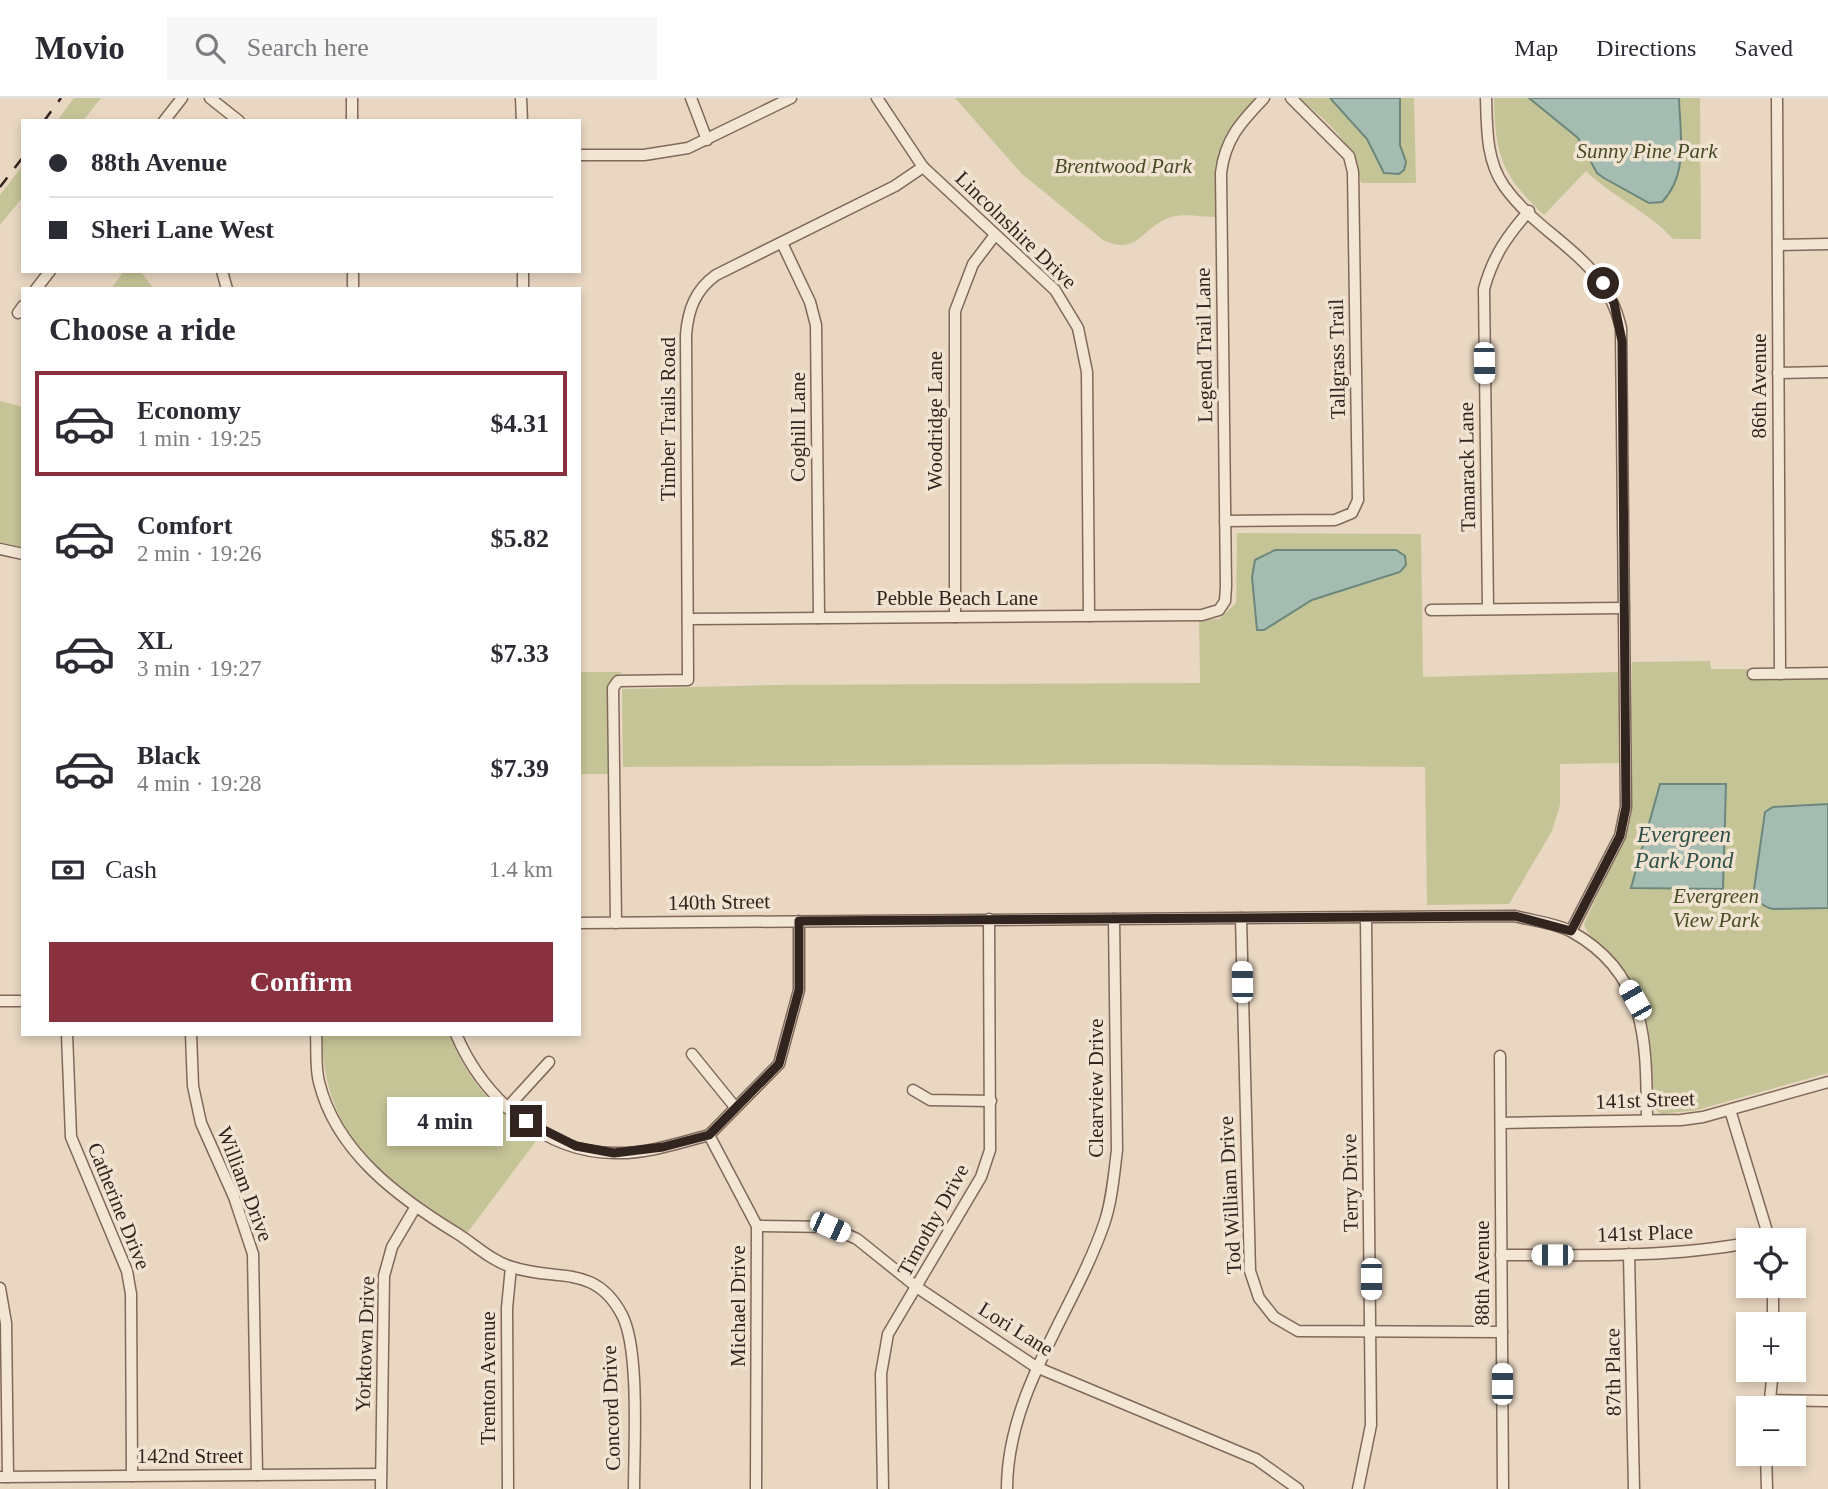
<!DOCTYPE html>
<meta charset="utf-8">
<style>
:root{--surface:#fff;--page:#f7f7f7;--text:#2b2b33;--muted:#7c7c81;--line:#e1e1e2;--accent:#89313f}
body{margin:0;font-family:"Times New Roman",serif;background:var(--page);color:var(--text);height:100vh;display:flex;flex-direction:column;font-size:26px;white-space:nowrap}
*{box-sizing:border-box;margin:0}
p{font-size:23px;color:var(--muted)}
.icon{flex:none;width:38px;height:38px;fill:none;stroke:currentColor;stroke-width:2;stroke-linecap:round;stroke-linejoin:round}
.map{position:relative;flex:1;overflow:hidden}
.sheet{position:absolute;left:21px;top:189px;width:560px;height:749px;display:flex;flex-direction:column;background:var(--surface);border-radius:0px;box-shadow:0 4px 10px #0003}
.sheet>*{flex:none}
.top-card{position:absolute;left:21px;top:21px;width:560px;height:154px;border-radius:0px;box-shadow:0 4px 10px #0003;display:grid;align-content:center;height:154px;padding:0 28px;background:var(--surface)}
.fabs{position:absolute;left:1736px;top:1130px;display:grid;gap:14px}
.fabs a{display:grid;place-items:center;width:70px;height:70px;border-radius:0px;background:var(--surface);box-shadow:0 4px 10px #0003;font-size:35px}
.end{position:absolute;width:32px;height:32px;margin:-16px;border:9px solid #32241e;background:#fff;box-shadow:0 0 0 4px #fff}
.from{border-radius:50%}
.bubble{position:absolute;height:49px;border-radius:0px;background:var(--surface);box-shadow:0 4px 10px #0003;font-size:23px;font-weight:600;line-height:49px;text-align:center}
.car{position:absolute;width:21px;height:42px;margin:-21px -10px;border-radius:9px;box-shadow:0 0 5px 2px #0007;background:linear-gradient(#fff 24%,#345 0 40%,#fff 0 76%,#345 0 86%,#fff 0)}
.top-card b{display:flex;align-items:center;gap:24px;height:66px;font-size:26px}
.top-card b+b{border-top:2px solid var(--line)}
.top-card i{width:18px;height:18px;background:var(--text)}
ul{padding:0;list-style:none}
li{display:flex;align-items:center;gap:21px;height:105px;margin:0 14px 10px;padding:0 14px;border:4px solid transparent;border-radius:0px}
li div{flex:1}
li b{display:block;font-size:26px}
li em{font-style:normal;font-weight:600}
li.current{border-color:var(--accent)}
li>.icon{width:63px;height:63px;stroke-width:1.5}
h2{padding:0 28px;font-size:32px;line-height:84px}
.pay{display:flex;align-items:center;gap:18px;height:77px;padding:0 28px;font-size:26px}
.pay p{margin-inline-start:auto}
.action{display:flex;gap:14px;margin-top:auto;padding:14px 28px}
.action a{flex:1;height:80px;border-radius:0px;background:var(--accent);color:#fff;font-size:28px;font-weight:600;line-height:80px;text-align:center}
header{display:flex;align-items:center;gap:42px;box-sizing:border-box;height:98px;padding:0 35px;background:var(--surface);border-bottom:2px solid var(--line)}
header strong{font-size:33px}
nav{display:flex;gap:38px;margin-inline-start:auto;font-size:24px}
.search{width:490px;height:63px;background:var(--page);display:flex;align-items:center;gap:18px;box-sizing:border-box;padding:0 24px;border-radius:0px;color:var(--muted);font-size:26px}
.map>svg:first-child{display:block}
.green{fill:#c5c497;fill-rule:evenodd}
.water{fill:#a4bcb1;stroke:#6c887d;stroke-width:2}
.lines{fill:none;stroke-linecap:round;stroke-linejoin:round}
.street-casing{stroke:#80695b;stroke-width:13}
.street{stroke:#f4e6d4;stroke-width:10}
.rail{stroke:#32241e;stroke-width:2.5;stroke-dasharray:12 12;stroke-linecap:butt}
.route{stroke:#32241e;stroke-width:9}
.labels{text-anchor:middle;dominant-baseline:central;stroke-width:7;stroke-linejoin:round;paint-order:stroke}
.park-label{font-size:21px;font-style:italic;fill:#484c26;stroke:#f1e3d1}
.street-label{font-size:21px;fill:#32241e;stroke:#f1e3d1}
.water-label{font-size:23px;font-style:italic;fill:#2e5049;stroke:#f1e3d1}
</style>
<header>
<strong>Movio</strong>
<div class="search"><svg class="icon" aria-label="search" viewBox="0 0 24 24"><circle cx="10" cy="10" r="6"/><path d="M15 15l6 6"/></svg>Search here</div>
<nav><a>Map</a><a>Directions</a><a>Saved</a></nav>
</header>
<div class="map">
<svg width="1828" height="1391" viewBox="0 0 1828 1391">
<rect width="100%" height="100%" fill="#e9d7c2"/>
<g class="green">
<path d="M74,0H101L83,23H57Z"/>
<path d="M955,0H1257C1213,45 1215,58 1216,119C1203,119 1183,115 1171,119C1142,128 1139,159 1103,142L1022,76Z"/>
<path d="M1300,0H1330L1367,41L1384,75L1399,76L1406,64L1401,53L1400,0H1414L1416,85H1361C1354,45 1330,27 1300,0Z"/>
<path d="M1494,0H1700L1701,141H1673C1648,113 1612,99 1586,73L1544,117C1502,78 1495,57 1494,0Z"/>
<path d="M23,67V99L0,127V97Z"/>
<path d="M124,173H140L154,191H111Z"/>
<path d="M0,303L23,309V450L0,444Z"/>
<path d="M1237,435L1421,436L1423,579L1618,574L1620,665L1560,666V707L1552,733L1509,806L1427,807L1425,669L1151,666L623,669L622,591L770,587L1200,585L1199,522L1219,521L1236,505ZM1275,452H1396L1400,474L1312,502L1286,519L1256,525L1252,479L1255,462Z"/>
<path d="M1710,563L1711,571H1751L1752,579H1828V975L1697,1012L1661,1016L1653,1009C1652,963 1654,919 1628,879C1620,867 1584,835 1584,826L1624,740L1631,707L1632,564Z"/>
<path d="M579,574H622L609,585L610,676H579Z"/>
<path d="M322,936H449C467,981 495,1016 539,1039L467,1135C388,1081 323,1044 322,936Z"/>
</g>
<g class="water">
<path d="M1330,0H1400V47L1406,64L1404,72L1399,76L1384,75L1367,41Z"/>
<path d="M1529,0H1679C1680,36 1689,76 1662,104L1649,105L1604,80L1597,75L1578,40Z"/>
<path d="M1275,452H1396L1405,458L1406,467L1400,474L1312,502L1264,532H1257L1252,479L1255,462Z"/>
<path d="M1660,686H1726L1723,791L1631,790Z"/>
<path d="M1828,706V810L1773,811C1761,808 1757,803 1754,791L1765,714L1773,709Z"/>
</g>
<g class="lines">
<g class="street-casing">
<g id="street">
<path d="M210,0L239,23"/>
<path d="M352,0V23"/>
<path d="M521,0L522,23"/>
<path d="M691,0L707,42"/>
<path d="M877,0L923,69L1055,192L1078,230L1087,274L1089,518"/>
<path d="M1486,0C1487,30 1486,62 1504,88C1543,143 1604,156 1621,230L1626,709L1620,738L1571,833"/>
<path d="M1777,0L1780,576"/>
<path d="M164,23L182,0"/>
<path d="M579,57H644L688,50L791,0"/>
<path d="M782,145L810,204L816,227L819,520"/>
<path d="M1778,147L1828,146"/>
<path d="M222,173L227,191"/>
<path d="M353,173V191"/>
<path d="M523,173V191"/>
<path d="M36,191L50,173"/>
<path d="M18,215L23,208"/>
<path d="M1778,275L1828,274"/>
<path d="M1225,423L1335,422L1352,415L1358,402L1353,74L1349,58L1291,0"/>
<path d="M0,451L23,456"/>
<path d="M1488,511L1484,191C1493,158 1507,138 1529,113"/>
<path d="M1431,512L1624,510"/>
<path d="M955,519V213L973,166L995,137"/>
<path d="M688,521L1202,517L1219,512L1225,503L1226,488L1221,75C1225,41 1241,24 1264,0"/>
<path d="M1753,576L1828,575"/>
<path d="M1241,820L1250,1173L1259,1200L1274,1219L1298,1233L1502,1234"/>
<path d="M579,825L1515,818C1533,823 1556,825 1572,834C1649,877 1646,947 1647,1022"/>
<path d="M616,825L613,590L618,583L688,582L686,237C688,212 695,192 716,177L895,88L923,69"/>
<path d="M0,903H23"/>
<path d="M67,936L71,1039L127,1173L131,1196L132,1378"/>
<path d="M191,936L193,988L201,1025L234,1099L253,1156L257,1377"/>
<path d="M316,936C317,951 315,969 319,984C336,1054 399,1100 458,1136C474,1146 493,1164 512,1169C556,1184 595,1165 622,1217C640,1251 634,1350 634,1391"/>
<path d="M456,936C482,998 543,1055 615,1055C646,1056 679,1045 709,1037"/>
<path d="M692,956L735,1009"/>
<path d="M1500,958L1503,1391"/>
<path d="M913,992L930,1002L991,1003"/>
<path d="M507,1010L549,964"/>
<path d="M1730,1012L1770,1143"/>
<path d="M1501,1025L1681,1022L1703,1019L1828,984"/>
<path d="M709,1037L757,1128L756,1391"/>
<path d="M709,1037L779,966L799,892V823"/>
<path d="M757,1128L830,1129L857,1141L918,1190L1036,1269L1256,1361L1298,1391"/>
<path d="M1629,1156L1634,1391"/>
<path d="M1501,1157C1583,1157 1667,1160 1748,1145"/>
<path d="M1773,1188V1227"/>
<path d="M0,1190L6,1225L8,1379"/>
<path d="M1770,1302L1828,1303"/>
<path d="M1769,1311L1773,1272"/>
<path d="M1766,1356L1767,1391"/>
<path d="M0,1379L381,1376"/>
<path d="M381,1391L384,1178L392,1149L415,1110"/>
<path d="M508,1391L507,1210L511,1169"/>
<path d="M883,1391L881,1276L888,1236L981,1079L990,1052L989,821"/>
<path d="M1007,1391C1007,1294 1074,1213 1104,1126C1112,1103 1114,1076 1117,1052L1114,821"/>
<path d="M1358,1391L1371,1327L1366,819"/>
</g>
</g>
<use href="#street" class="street"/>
<g class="rail">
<path d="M44,23L61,0"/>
<path d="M0,89L23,59"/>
</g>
</g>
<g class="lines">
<path class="route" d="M526,1023L576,1048L614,1055L663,1049L709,1037L779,966L799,892V823L1515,818L1571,833L1620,738L1626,709L1622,243L1614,205L1603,185"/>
</g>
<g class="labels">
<g class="park-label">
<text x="1647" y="53">Sunny Pine Park</text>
<text x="1123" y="68">Brentwood Park</text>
<text x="1716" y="798">Evergreen<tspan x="1716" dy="24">View Park</tspan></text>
</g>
<g class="street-label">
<text transform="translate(1016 132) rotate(44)">Lincolnshire Drive</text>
<text transform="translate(1204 247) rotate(-91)">Legend Trail Lane</text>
<text transform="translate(1337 261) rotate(-91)">Tallgrass Trail</text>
<text transform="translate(1759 288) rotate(-90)">86th Avenue</text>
<text transform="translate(668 321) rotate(-90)">Timber Trails Road</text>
<text transform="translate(935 323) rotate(-90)">Woodridge Lane</text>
<text transform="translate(798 329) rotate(-90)">Coghill Lane</text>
<text transform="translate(1467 369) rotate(-91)">Tamarack Lane</text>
<text x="957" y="500">Pebble Beach Lane</text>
<text transform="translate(719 804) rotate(-1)">140th Street</text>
<text transform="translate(1096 990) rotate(-90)">Clearview Drive</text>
<text transform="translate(1645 1002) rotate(-2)">141st Street</text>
<text transform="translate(1350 1085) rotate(-91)">Terry Drive</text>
<text transform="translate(245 1086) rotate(69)">William Drive</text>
<text transform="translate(1230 1097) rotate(-93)">Tod William Drive</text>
<text transform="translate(119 1108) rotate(68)">Catherine Drive</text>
<text transform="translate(933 1122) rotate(-61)">Timothy Drive</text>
<text transform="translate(1645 1135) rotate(-2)">141st Place</text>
<text transform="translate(1482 1175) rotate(-90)">88th Avenue</text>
<text transform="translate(738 1208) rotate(-90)">Michael Drive</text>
<text transform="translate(1016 1231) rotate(32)">Lori Lane</text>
<text transform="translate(365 1246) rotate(-88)">Yorktown Drive</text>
<text transform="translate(1613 1274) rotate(-91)">87th Place</text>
<text transform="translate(488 1280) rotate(-90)">Trenton Avenue</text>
<text transform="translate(611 1310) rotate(-92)">Concord Drive</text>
<text x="190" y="1358">142nd Street</text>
</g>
<g class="water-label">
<text x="1684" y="736">Evergreen<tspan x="1684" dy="26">Park Pond</tspan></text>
</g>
</g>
</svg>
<div class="fabs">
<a><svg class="icon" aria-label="locate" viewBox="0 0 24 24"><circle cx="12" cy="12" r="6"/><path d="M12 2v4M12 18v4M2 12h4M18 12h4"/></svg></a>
<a>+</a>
<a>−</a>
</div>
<i class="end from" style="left:1603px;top:185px"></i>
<i class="end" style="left:526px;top:1023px"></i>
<div class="bubble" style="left:387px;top:999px;width:116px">4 min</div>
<i class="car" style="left:1484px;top:265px;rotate:179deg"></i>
<i class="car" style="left:1242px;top:884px;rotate:359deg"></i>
<i class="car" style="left:1635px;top:902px;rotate:330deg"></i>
<i class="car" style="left:830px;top:1129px;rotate:114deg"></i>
<i class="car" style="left:1552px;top:1157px;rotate:270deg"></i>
<i class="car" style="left:1371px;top:1181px;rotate:180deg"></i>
<i class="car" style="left:1502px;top:1286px;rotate:0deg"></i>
<div class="top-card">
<b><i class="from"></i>88th Avenue</b>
<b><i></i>Sheri Lane West</b>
</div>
<section class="sheet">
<h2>Choose a ride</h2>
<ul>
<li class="current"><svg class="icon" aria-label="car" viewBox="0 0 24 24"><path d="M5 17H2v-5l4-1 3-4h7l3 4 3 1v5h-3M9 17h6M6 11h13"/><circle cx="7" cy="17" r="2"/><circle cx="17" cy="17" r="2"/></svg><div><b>Economy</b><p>1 min · 19:25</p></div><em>$4.31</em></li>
<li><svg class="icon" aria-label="car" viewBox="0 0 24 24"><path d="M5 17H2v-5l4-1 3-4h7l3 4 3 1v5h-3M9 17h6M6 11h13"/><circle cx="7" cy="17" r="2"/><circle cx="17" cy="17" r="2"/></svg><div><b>Comfort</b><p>2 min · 19:26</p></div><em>$5.82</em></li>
<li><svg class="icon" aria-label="car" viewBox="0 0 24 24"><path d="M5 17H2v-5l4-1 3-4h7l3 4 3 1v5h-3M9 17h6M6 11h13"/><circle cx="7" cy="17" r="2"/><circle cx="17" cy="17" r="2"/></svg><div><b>XL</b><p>3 min · 19:27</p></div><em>$7.33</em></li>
<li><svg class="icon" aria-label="car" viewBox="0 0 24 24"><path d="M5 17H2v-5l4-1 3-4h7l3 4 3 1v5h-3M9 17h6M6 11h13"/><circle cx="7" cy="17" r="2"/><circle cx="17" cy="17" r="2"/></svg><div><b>Black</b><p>4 min · 19:28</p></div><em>$7.39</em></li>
</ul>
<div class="pay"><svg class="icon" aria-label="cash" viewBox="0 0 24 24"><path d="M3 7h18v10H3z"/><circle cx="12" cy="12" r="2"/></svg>Cash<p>1.4 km</p></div>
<div class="action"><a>Confirm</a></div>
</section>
</div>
